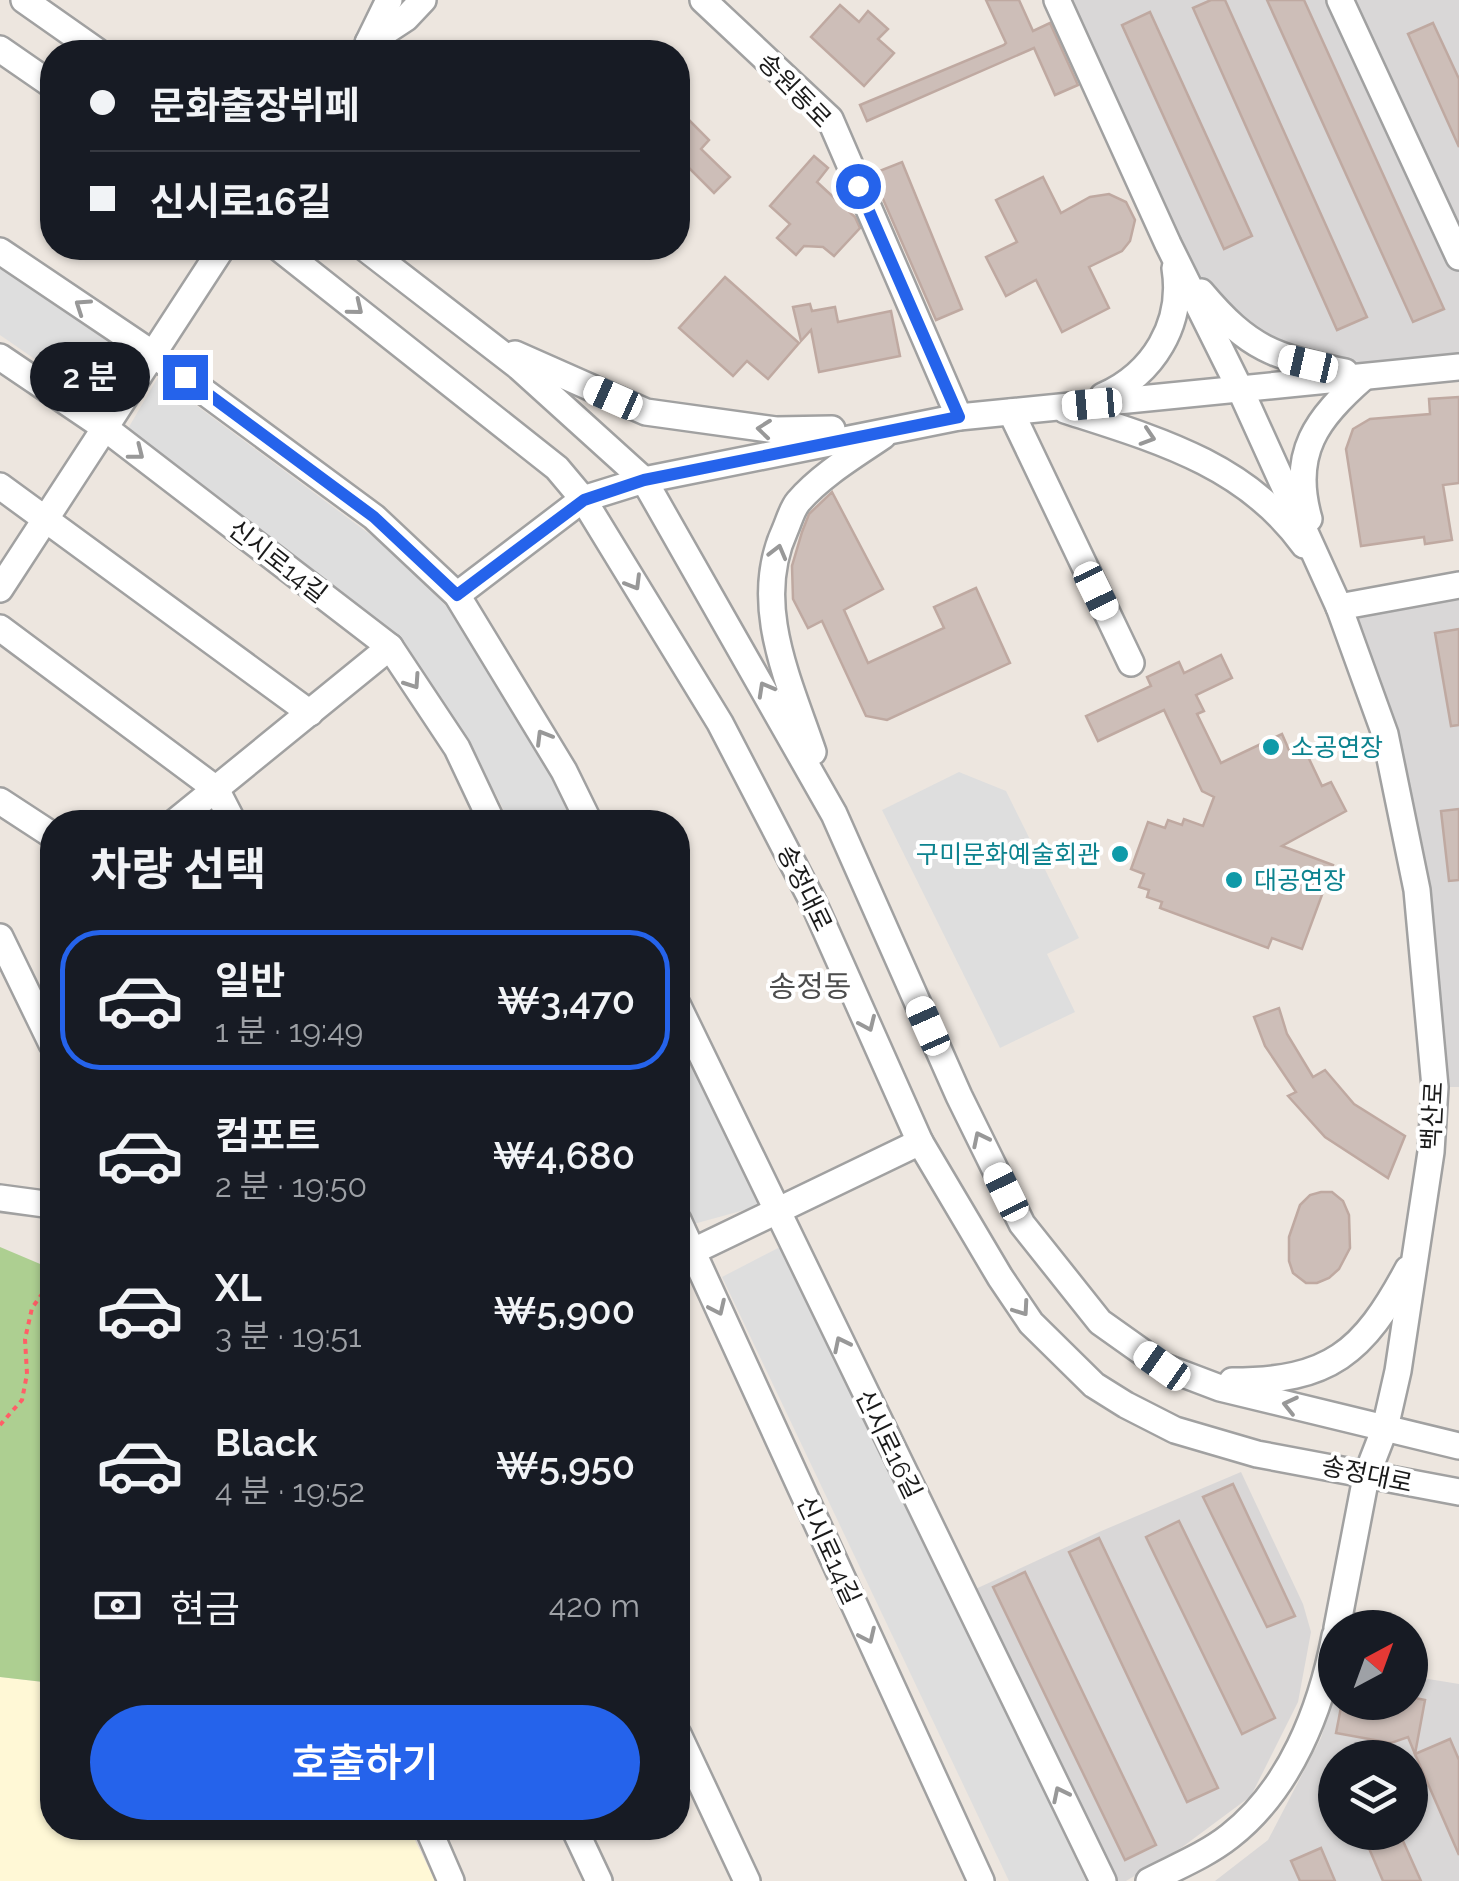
<!DOCTYPE html>
<html lang="ko">
<meta charset="utf-8">
<style>
:root{--surface:#171b24;--page:#20242c;--text:#f1f3f6;--muted:#9ea1a6;--line:#363941;--accent:#2563eb}
body{margin:0;font-family:Raleway,"Noto Sans KR",sans-serif;background:var(--page);color:var(--text);height:100vh;display:flex;flex-direction:column;font-size:38px;white-space:nowrap}
*{box-sizing:border-box;margin:0}
p{font-size:32px;color:var(--muted)}
.icon{flex:none;width:55px;height:55px;fill:none;stroke:currentColor;stroke-width:2;stroke-linecap:round;stroke-linejoin:round}
.map{position:relative;flex:1;overflow:hidden}
.side{position:absolute;left:40px;top:810px;width:650px;height:1030px;display:flex;flex-direction:column;background:var(--surface);border-radius:40px;box-shadow:0 2px 8px #0004}
.side>*{flex:none}
.banner{position:absolute;left:40px;top:40px;width:650px;height:220px;border-radius:40px;box-shadow:0 2px 8px #0004;display:grid;align-content:center;height:220px;padding:0 50px;background:var(--surface)}
.needle{width:65px;rotate:41deg}
.fabs{position:absolute;left:1318px;top:1610px;display:grid;gap:20px}
.fabs a{display:grid;place-items:center;width:110px;height:110px;border-radius:50%;background:var(--surface);box-shadow:0 2px 8px #0004;font-size:50px}
.end{position:absolute;width:45px;height:45px;margin:-22px;border:12px solid #2563eb;background:#fff;box-shadow:0 0 0 5px #fff}
.from{border-radius:50%}
.bubble{position:absolute;height:70px;border-radius:35px;background:var(--surface);box-shadow:0 2px 8px #0004;font-size:32px;font-weight:600;line-height:70px;text-align:center}
.car{position:absolute;width:30px;height:60px;margin:-30px -15px;border-radius:12px;box-shadow:0 0 8px 2px #0007;background:linear-gradient(#fff 24%,#345 0 40%,#fff 0 76%,#345 0 86%,#fff 0)}
.banner b{display:flex;align-items:center;gap:35px;height:95px;font-size:38px}
.banner b+b{border-top:2px solid var(--line)}
.banner i{width:25px;height:25px;background:var(--text)}
ul{padding:0;list-style:none}
li{display:flex;align-items:center;gap:30px;height:140px;margin:0 20px 15px;padding:0 30px;border:5px solid transparent;border-radius:40px}
li div{flex:1}
li b{display:block;font-size:38px}
li em{font-style:normal;font-weight:600}
li.selected{border-color:var(--accent)}
li>.icon{width:90px;height:90px;stroke-width:1.5}
h2{padding:0 50px;font-size:45px;line-height:120px}
.pay{display:flex;align-items:center;gap:25px;height:110px;padding:0 50px;font-size:38px}
.pay p{margin-inline-start:auto}
.cta{display:flex;gap:20px;margin-top:auto;padding:20px 50px}
.cta a{flex:1;height:115px;border-radius:60px;background:var(--accent);color:#fff;font-size:40px;font-weight:600;line-height:115px;text-align:center}
.map>svg:first-child{display:block}
.residential{fill:#d9d7d7;fill-rule:evenodd}
.education{fill:#fff8d6}
.forest{fill:#adcf91}
.parking{fill:#dedede}
.building{fill:#cdbeb8;stroke:#bfa9a1;stroke-width:2.5}
.lines{fill:none;stroke-linecap:round;stroke-linejoin:round}
.minor-casing{stroke:#a1a1a1;stroke-width:30}
.path{stroke:#ff5e67;stroke-width:4;stroke-dasharray:5 5;stroke-linecap:butt}
.minor{stroke:#fff;stroke-width:25}
.oneway{stroke:#989898}
.route{stroke:#2563eb;stroke-width:12}
.culture-dot{fill:#0f9aa8;stroke:#fff;stroke-width:4}
.labels{text-anchor:middle;dominant-baseline:central;stroke-width:8;stroke-linejoin:round;paint-order:stroke}
.street-label{font-size:25px;fill:#1a1a1a;stroke:#fff}
.culture-label{font-size:25px;fill:#0d838f;stroke:#fff;text-anchor:start}
.quarter-label{font-size:30px;fill:#4d4d4d;stroke:#fff}
</style>
<div class="map">
<svg width="1459" height="1881" viewBox="0 0 1459 1881">
<rect width="100%" height="100%" fill="#ede6df"/>
<g class="residential">
<path d="M1057,0H1459V367L1364,377L1280,357L1211,304Z"/>
<path d="M1459,585V1087H1435L1417,890L1339,607Z"/>
<path d="M1241,1472L1303,1604L1311,1632L1298,1702L1251,1796L1181,1848L1126,1881H1112L969,1592L1099,1532Z"/>
<path d="M1410,1676L1459,1684V1881H1215L1268,1840L1321,1738L1335,1692V1702H1410ZM1335,1758H1410V1832H1335Z"/>
</g>
<path class="education" d="M0,1677L52,1683V1828H409L435,1881H0Z"/>
<path class="forest" d="M0,1247L52,1269V1683L0,1677Z"/>
<g class="parking">
<path d="M0,268L115,345L81,391L0,335Z"/>
<path d="M158,377L391,550L447,607L555,777L576,822H509L497,796L399,637L126,432Z"/>
<path d="M959,772L1006,791L1079,938L1047,954L1075,1012L1000,1048L882,810Z"/>
<path d="M678,1035L759,1206L690,1225L678,1198Z"/>
<path d="M784,1245L1086,1881H1009L722,1277Z"/>
</g>
<g class="building">
<path d="M986,0H1019L1033,31L1050,23L1078,85L1055,95L1034,48L867,121L860,105L1004,45L1006,43Z"/>
<path d="M1211,0H1225L1367,317L1337,330L1193,8Z"/>
<path d="M1267,0H1304L1444,309L1413,322Z"/>
<path d="M840,5L859,22L868,11L888,29L878,39L894,53L864,86L811,37Z"/>
<path d="M1150,12L1252,236L1224,249L1122,25Z"/>
<path d="M1433,23L1459,79V147L1408,34Z"/>
<path d="M678,109L709,140L701,149L730,177L714,193L678,157Z"/>
<path d="M814,156L828,168L817,182L855,217L860,228L834,256L823,247L804,246L796,255L777,238L790,224L770,206Z"/>
<path d="M902,162L962,309L936,320L872,174Z"/>
<path d="M1043,177L1061,213L1090,197L1109,194L1126,202L1135,220L1130,241L1122,251L1089,267L1109,308L1062,332L1036,280L1006,296L986,257L1017,242L996,200Z"/>
<path d="M725,277L799,343L768,379L747,361L733,376L679,328Z"/>
<path d="M810,304L812,311L835,307L838,322L891,311L900,356L819,372L811,330L801,341L793,307Z"/>
<path d="M1459,397V483L1443,485L1452,540L1425,544L1424,537L1361,546L1346,449L1353,429L1370,419L1430,414L1429,399Z"/>
<path d="M832,492L883,589L844,610L868,663L944,628L934,607L976,588L1010,663L887,720L866,716L822,621L808,628L793,599L792,566L802,532L809,514Z"/>
<path d="M1459,629V725L1451,726L1435,633Z"/>
<path d="M1221,655L1232,678L1196,695L1204,711L1197,714L1221,763L1282,734L1289,750L1302,744L1322,786L1331,782L1346,811L1282,846L1333,865L1302,949L1272,938L1268,948L1160,908L1162,902L1147,897L1149,890L1139,887L1144,874L1131,869L1148,822L1165,828L1168,820L1182,825L1184,819L1203,826L1214,797L1202,791L1164,710L1098,741L1086,716L1151,686L1147,677L1179,662L1184,673Z"/>
<path d="M1459,809V880L1449,881L1441,811Z"/>
<path d="M1279,1008L1287,1034L1313,1077L1325,1070L1354,1104L1405,1136L1388,1178L1325,1137L1288,1096L1296,1092L1265,1046L1254,1017Z"/>
<path d="M1321,1192H1332L1343,1201L1349,1215L1350,1248L1339,1269L1329,1278L1317,1283H1306L1293,1273L1289,1261V1237L1300,1205L1310,1195Z"/>
<path d="M1233,1484L1295,1616L1267,1627L1203,1497Z"/>
<path d="M1179,1521L1275,1718L1242,1734L1146,1537Z"/>
<path d="M1099,1538L1218,1788L1187,1802L1069,1552Z"/>
<path d="M1025,1572L1156,1845L1125,1860L993,1587Z"/>
<path d="M1410,1697L1425,1700L1415,1754L1408,1737L1391,1743L1336,1733L1342,1702H1410Z"/>
<path d="M1450,1739L1459,1760V1855L1415,1754Z"/>
<path d="M1362,1832H1399L1421,1881H1383Z"/>
<path d="M1321,1848L1335,1881H1300L1291,1861Z"/>
</g>
<g class="lines">
<g class="minor-casing">
<g id="minor">
<path d="M24,0L98,52"/>
<path d="M703,0L830,119L959,417"/>
<path d="M1057,0L1168,244L1240,389L1339,607L1385,734L1417,890L1435,1087L1431,1152L1398,1371L1385,1428L1366,1477L1337,1628"/>
<path d="M1340,0L1459,257"/>
<path d="M369,41L389,0"/>
<path d="M368,43L406,18L423,0"/>
<path d="M0,49L52,85"/>
<path d="M279,248L557,468L583,499L720,723L814,904L920,1142L1000,1277L1031,1323L1094,1385L1126,1405L1175,1430L1257,1454L1459,1492"/>
<path d="M365,248L519,367L644,480L834,814L959,1096L1022,1224L1100,1322L1162,1366L1220,1388L1459,1446"/>
<path d="M0,251L153,354L374,517L457,595L564,771L589,822"/>
<path d="M1201,292C1250,350 1273,356 1345,372"/>
<path d="M515,354L646,412L776,430L832,429"/>
<path d="M0,357L105,428L390,647L457,748L492,822"/>
<path d="M1103,396C1153,374 1184,324 1175,268"/>
<path d="M1065,410C1155,439 1246,464 1304,545"/>
<path d="M1011,412L1131,663"/>
<path d="M0,486L310,713"/>
<path d="M1309,519C1290,453 1317,418 1364,377"/>
<path d="M0,589L222,248"/>
<path d="M457,595L583,499L644,480L959,417L1459,367"/>
<path d="M1339,607L1459,585"/>
<path d="M0,628L216,789L233,822"/>
<path d="M813,752C789,681 751,604 785,530C789,521 792,509 798,502C820,476 855,455 883,436"/>
<path d="M0,801L52,835"/>
<path d="M175,822L390,647"/>
<path d="M0,937L52,1044"/>
<path d="M678,1006L1103,1881"/>
<path d="M0,1198L52,1205"/>
<path d="M678,1220L981,1881"/>
<path d="M681,1257L920,1142"/>
<path d="M1232,1381C1330,1381 1363,1353 1408,1269"/>
<path d="M678,1734L747,1881"/>
<path d="M428,1828L451,1881"/>
<path d="M574,1828L599,1881"/>
<path d="M1149,1881C1176,1867 1206,1855 1230,1836C1290,1789 1321,1710 1335,1636"/>
</g>
</g>
<path class="path" d="M0,1425L22,1400L27,1374L25,1339L32,1308L52,1280"/>
<use href="#minor" class="minor"/>
</g>
<defs><path id="oneway-chevron" d="M-2-3.5L2.5 0L-2 3.5" fill="none" stroke-width="1.6" stroke-linecap="round" stroke-linejoin="round" transform="scale(2.5)"/></defs>
<g class="oneway">
<use href="#oneway-chevron" transform="translate(82 306) rotate(-146)"/>
<use href="#oneway-chevron" transform="translate(356 308) rotate(39)"/>
<use href="#oneway-chevron" transform="translate(764 429) rotate(-174)"/>
<use href="#oneway-chevron" transform="translate(1148 437) rotate(18)"/>
<use href="#oneway-chevron" transform="translate(137 453) rotate(38)"/>
<use href="#oneway-chevron" transform="translate(778 552) rotate(-75)"/>
<use href="#oneway-chevron" transform="translate(634 583) rotate(59)"/>
<use href="#oneway-chevron" transform="translate(413 682) rotate(56)"/>
<use href="#oneway-chevron" transform="translate(765 689) rotate(-119)"/>
<use href="#oneway-chevron" transform="translate(543 737) rotate(-121)"/>
<use href="#oneway-chevron" transform="translate(868 1024) rotate(66)"/>
<use href="#oneway-chevron" transform="translate(980 1139) rotate(-116)"/>
<use href="#oneway-chevron" transform="translate(718 1308) rotate(65)"/>
<use href="#oneway-chevron" transform="translate(1022 1309) rotate(55)"/>
<use href="#oneway-chevron" transform="translate(841 1344) rotate(-116)"/>
<use href="#oneway-chevron" transform="translate(1290 1405) rotate(-167)"/>
<use href="#oneway-chevron" transform="translate(868 1636) rotate(65)"/>
<use href="#oneway-chevron" transform="translate(1060 1794) rotate(-116)"/>
</g>
<g class="lines">
<path class="route" d="M185,377L374,517L457,595L584,500L644,480L959,417L858,186"/>
</g>
<g class="culture-dot">
<circle cx="1271" cy="747" r="10"/>
<circle cx="1120" cy="854" r="10"/>
<circle cx="1234" cy="880" r="10"/>
</g>
<g class="labels">
<g class="street-label">
<text transform="translate(795 90) rotate(46)">송원동로</text>
<text transform="translate(278 561) rotate(38)">신시로14길</text>
<text transform="translate(805 888) rotate(64)">송정대로</text>
<text transform="translate(1432 1116) rotate(-87)">백산로</text>
<text transform="translate(889 1444) rotate(64)">신시로16길</text>
<text transform="translate(1367 1474) rotate(12)">송정대로</text>
<text transform="translate(829 1550) rotate(65)">신시로14길</text>
</g>
<g class="culture-label">
<text x="1291" y="747">소공연장</text>
<text x="1100" y="854" text-anchor="end">구미문화예술회관</text>
<text x="1254" y="880">대공연장</text>
</g>
<g class="quarter-label">
<text x="810" y="986">송정동</text>
</g>
</g>
</svg>
<div class="fabs">
<a><svg class="needle" viewBox="-14 -14 28 28"><path d="M0-13l5 13h-10z" fill="#e53935"/><path d="M0 13l5-13h-10z" fill="#9ea1a6"/></svg></a>
<a><svg class="icon" aria-label="layers" viewBox="0 0 24 24"><path d="M12 4l9 5-9 5-9-5zM3 14l9 5 9-5"/></svg></a>
</div>
<i class="end from" style="left:858px;top:186px"></i>
<i class="end" style="left:185px;top:377px"></i>
<div class="bubble" style="left:30px;top:342px;width:120px">2 분</div>
<i class="car" style="left:1308px;top:364px;rotate:283deg"></i>
<i class="car" style="left:613px;top:398px;rotate:294deg"></i>
<i class="car" style="left:1092px;top:404px;rotate:265deg"></i>
<i class="car" style="left:1096px;top:591px;rotate:154deg"></i>
<i class="car" style="left:928px;top:1026px;rotate:336deg"></i>
<i class="car" style="left:1006px;top:1192px;rotate:334deg"></i>
<i class="car" style="left:1162px;top:1366px;rotate:305deg"></i>
<div class="banner">
<b><i class="from"></i>문화출장뷔페</b>
<b><i></i>신시로16길</b>
</div>
<section class="side">
<h2>차량 선택</h2>
<ul>
<li class="selected"><svg class="icon" aria-label="car" viewBox="0 0 24 24"><path d="M5 17H2v-5l4-1 3-4h7l3 4 3 1v5h-3M9 17h6M6 11h13"/><circle cx="7" cy="17" r="2"/><circle cx="17" cy="17" r="2"/></svg><div><b>일반</b><p>1 분 · 19:49</p></div><em>₩3,470</em></li>
<li><svg class="icon" aria-label="car" viewBox="0 0 24 24"><path d="M5 17H2v-5l4-1 3-4h7l3 4 3 1v5h-3M9 17h6M6 11h13"/><circle cx="7" cy="17" r="2"/><circle cx="17" cy="17" r="2"/></svg><div><b>컴포트</b><p>2 분 · 19:50</p></div><em>₩4,680</em></li>
<li><svg class="icon" aria-label="car" viewBox="0 0 24 24"><path d="M5 17H2v-5l4-1 3-4h7l3 4 3 1v5h-3M9 17h6M6 11h13"/><circle cx="7" cy="17" r="2"/><circle cx="17" cy="17" r="2"/></svg><div><b>XL</b><p>3 분 · 19:51</p></div><em>₩5,900</em></li>
<li><svg class="icon" aria-label="car" viewBox="0 0 24 24"><path d="M5 17H2v-5l4-1 3-4h7l3 4 3 1v5h-3M9 17h6M6 11h13"/><circle cx="7" cy="17" r="2"/><circle cx="17" cy="17" r="2"/></svg><div><b>Black</b><p>4 분 · 19:52</p></div><em>₩5,950</em></li>
</ul>
<div class="pay"><svg class="icon" aria-label="cash" viewBox="0 0 24 24"><path d="M3 7h18v10H3z"/><circle cx="12" cy="12" r="2"/></svg>현금<p>420 m</p></div>
<div class="cta"><a>호출하기</a></div>
</section>
</div>
